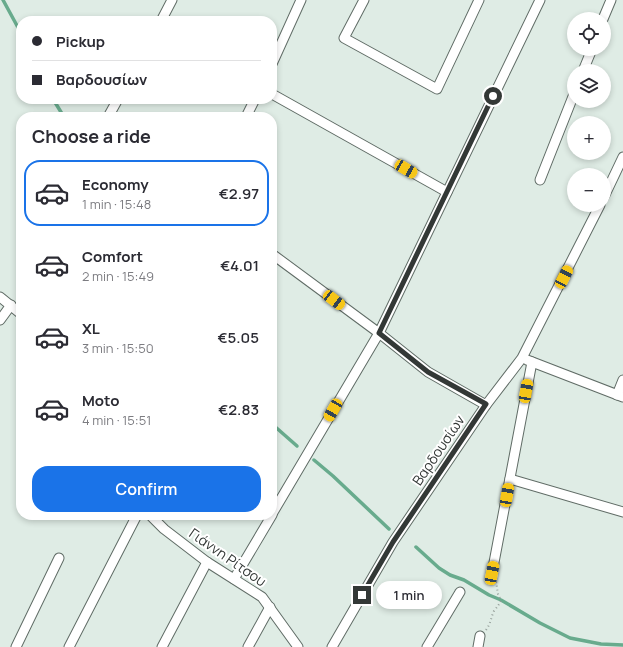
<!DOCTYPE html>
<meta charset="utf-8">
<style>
:root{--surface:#fff;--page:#f7f7f7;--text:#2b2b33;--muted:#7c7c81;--line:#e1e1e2;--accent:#1a73e8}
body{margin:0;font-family:Manrope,sans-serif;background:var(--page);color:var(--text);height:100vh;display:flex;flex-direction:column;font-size:15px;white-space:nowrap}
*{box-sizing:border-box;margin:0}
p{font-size:13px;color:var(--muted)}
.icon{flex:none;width:22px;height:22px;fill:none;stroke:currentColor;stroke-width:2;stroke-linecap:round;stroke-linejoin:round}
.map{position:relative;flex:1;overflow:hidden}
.sheet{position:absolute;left:16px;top:112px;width:261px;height:408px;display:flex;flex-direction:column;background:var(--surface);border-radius:16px;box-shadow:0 2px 6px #0003}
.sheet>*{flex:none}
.guide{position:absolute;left:16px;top:16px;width:261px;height:88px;border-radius:16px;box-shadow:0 2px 6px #0003;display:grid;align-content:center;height:88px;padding:0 16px;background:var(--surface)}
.buttons{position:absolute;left:567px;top:12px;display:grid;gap:8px}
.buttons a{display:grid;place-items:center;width:44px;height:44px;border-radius:50%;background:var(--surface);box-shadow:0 2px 6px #0003;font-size:20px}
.end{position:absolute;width:18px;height:18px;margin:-9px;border:5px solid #333836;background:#fff;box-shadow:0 0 0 2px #fff}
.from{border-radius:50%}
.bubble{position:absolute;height:28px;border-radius:14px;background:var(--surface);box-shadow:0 2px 6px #0003;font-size:13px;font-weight:600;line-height:28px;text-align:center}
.car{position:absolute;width:12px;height:24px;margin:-12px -6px;border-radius:5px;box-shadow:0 0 3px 1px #0007;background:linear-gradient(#f5c518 24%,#345 0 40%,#f5c518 0 76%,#345 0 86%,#f5c518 0)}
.guide b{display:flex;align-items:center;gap:14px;height:38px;font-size:15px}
.guide b+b{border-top:1px solid var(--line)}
.guide i{width:10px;height:10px;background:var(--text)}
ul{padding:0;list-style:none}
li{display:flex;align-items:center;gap:12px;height:66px;margin:0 8px 6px;padding:0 8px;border:2px solid transparent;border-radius:16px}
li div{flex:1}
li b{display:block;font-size:15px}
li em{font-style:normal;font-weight:600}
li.selected{border-color:var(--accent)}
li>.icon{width:36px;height:36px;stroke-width:1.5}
h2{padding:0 16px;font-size:18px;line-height:48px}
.primary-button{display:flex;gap:8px;margin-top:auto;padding:8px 16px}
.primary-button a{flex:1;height:46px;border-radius:16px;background:var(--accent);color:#fff;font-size:16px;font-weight:600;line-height:46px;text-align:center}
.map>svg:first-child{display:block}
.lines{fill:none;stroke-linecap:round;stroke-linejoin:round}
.stream{stroke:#68ab8d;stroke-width:3.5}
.minor-casing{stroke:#606c66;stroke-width:11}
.path{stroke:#959f9a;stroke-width:2;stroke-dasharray:1 3;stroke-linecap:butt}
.minor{stroke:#fff;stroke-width:9}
.route{stroke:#333836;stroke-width:5}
.labels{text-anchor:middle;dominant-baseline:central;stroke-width:4;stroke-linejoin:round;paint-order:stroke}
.street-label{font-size:14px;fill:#333836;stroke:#fff}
</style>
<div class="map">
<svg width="623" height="647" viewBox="0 0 623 647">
<rect width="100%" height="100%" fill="#dfece5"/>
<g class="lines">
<g class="stream">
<path d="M3,0L21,33"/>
<path d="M53,99L64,117"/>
<path d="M272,424L297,446"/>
<path d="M314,460L333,476L389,529"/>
<path d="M416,547L439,568L450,575L464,580L489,595L501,600L540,623L570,638L601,644L623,645"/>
</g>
<g class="minor-casing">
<g id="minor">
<path d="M364,0L344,38L437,89L479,0"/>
<path d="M603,19L611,0"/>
<path d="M161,21L172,0"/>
<path d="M272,64L301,0"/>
<path d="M583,71L592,49"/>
<path d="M272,94L447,192"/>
<path d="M108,117L118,99"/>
<path d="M246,117L255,99"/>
<path d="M540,180L574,94"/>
<path d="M604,197L623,157"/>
<path d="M272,254L379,333L428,372L486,405"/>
<path d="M0,297L21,314"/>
<path d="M0,320L11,305"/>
<path d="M527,360L623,397"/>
<path d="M617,395L623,380"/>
<path d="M510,479L623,512"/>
<path d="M272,514L379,333L540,0"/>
<path d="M150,515L164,529L207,562L262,597L298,647"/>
<path d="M492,573L532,362"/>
<path d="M234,579L272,515"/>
<path d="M16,647L59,558"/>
<path d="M69,647L137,515"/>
<path d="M162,647L207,562"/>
<path d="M248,647L270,607"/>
<path d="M332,647L393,542L486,405L522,358L600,205"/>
<path d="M427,647L460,592"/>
<path d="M478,647L480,636"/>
</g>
</g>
<path class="path" d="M486,630C491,623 491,617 494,611C497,607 499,605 501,600L498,594L496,581"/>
<use href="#minor" class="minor"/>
</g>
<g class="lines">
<path class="route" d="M362,595L393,542L486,404L428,372L379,333L493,96"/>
</g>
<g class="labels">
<g class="street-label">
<text transform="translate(438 450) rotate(-56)">Βαρδουσίων</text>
<text transform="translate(228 557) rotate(35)">Γιάννη Ρίτσου</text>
</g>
</g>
</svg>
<div class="buttons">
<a><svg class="icon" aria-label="locate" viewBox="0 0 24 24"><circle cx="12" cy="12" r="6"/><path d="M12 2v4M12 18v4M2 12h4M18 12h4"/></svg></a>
<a><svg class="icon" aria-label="layers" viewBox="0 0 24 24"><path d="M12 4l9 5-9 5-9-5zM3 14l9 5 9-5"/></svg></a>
<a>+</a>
<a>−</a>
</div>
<i class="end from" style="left:493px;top:96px"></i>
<i class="end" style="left:362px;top:595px"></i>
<div class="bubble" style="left:376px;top:581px;width:66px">1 min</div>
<i class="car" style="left:406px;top:169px;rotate:120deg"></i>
<i class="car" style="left:564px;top:277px;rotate:27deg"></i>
<i class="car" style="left:334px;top:300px;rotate:127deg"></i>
<i class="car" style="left:526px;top:391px;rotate:10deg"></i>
<i class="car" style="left:333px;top:410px;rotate:210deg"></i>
<i class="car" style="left:507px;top:495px;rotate:10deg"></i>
<i class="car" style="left:492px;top:573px;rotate:11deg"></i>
<div class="guide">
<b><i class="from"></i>Pickup</b>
<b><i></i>Βαρδουσίων</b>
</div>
<section class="sheet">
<h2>Choose a ride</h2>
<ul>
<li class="selected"><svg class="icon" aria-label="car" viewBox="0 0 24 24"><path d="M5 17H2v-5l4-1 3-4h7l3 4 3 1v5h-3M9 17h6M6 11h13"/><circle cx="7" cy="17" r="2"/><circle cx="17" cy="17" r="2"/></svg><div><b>Economy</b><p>1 min · 15:48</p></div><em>€2.97</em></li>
<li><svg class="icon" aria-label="car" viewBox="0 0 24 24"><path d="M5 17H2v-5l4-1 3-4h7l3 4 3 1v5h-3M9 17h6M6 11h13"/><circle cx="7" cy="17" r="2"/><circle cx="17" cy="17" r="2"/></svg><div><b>Comfort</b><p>2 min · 15:49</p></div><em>€4.01</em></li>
<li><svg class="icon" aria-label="car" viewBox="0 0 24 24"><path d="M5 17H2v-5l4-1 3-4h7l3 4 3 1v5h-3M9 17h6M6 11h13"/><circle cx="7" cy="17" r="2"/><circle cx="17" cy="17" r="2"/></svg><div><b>XL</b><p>3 min · 15:50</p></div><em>€5.05</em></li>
<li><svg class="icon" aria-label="car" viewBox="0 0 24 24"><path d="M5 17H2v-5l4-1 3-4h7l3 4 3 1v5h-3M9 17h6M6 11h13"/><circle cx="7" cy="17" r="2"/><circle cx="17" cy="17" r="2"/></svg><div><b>Moto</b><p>4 min · 15:51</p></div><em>€2.83</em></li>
</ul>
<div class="primary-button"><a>Confirm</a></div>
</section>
</div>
